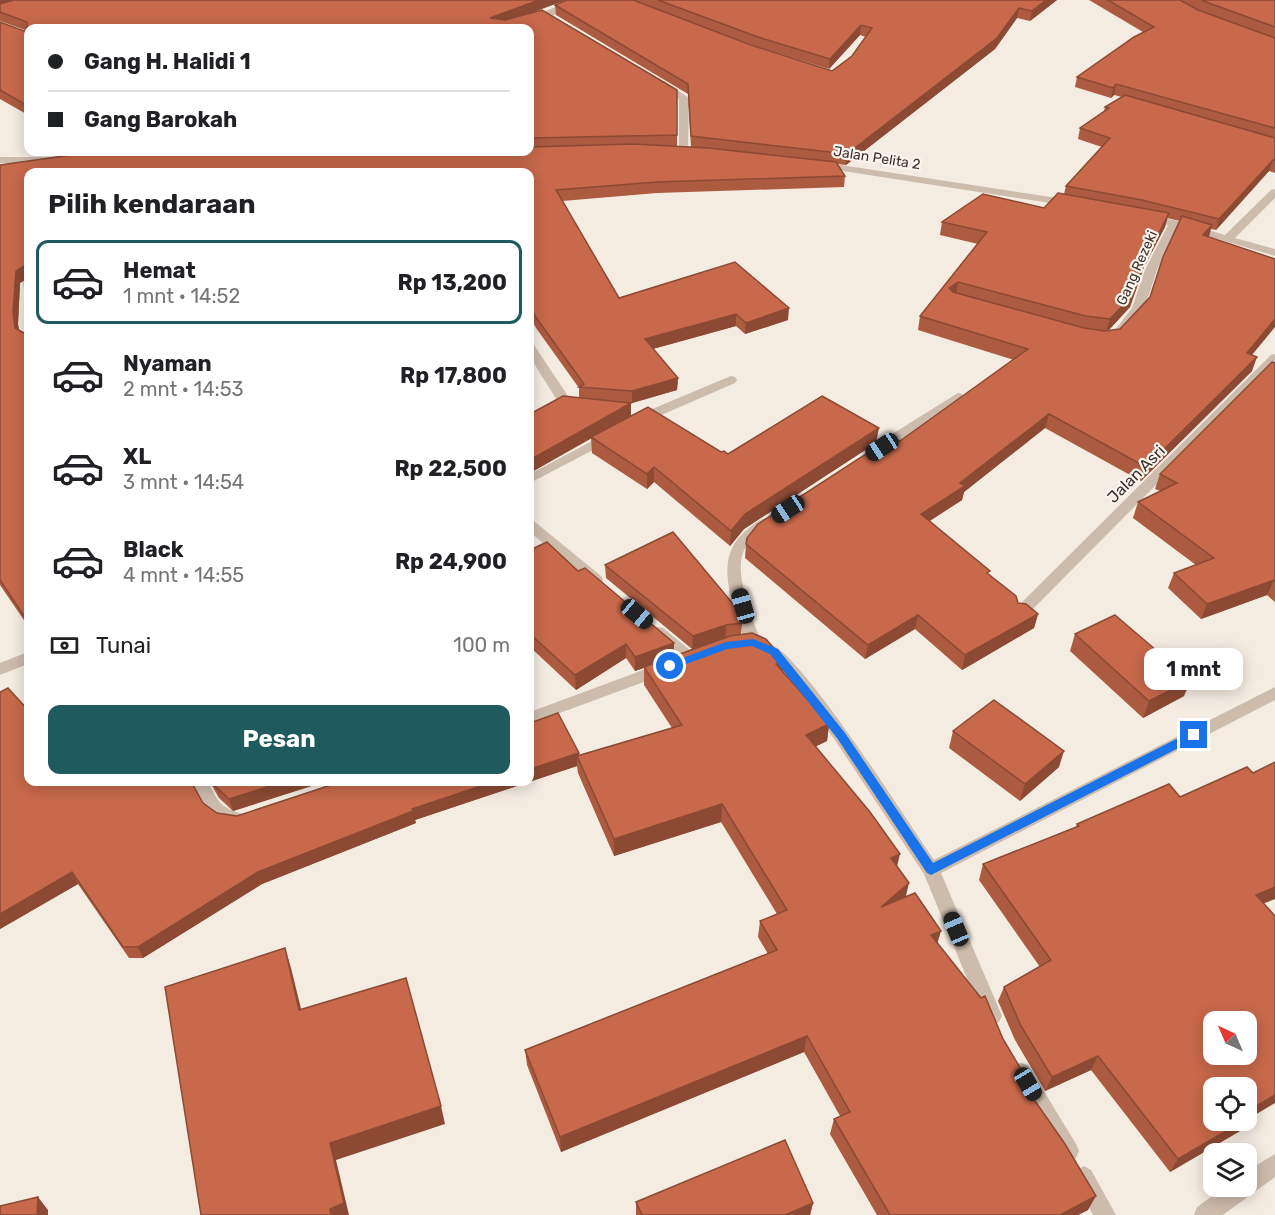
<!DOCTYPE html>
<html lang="id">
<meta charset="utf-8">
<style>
:root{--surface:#fff;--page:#f2f2f2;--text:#202124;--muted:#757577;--line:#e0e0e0;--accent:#1f5a5e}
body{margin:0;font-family:Rubik,sans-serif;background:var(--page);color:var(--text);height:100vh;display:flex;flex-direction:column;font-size:22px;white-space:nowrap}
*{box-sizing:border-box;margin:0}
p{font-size:20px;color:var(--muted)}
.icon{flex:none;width:33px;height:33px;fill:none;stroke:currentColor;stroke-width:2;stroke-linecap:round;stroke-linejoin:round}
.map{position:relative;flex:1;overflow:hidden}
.panel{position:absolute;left:24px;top:168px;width:510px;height:618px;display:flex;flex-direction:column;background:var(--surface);border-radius:12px;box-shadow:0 3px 15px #0003}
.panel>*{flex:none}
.hud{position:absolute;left:24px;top:24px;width:510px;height:132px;border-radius:12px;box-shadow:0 3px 15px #0003;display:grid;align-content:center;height:132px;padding:0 24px;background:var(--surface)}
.needle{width:39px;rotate:316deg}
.fabs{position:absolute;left:1203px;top:1011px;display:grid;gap:12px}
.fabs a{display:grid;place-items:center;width:54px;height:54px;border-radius:12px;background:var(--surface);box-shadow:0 3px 15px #0003;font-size:30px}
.end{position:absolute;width:27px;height:27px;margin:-14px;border:8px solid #1a73e8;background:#fff;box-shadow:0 0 0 3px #fff}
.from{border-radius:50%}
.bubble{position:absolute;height:42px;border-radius:12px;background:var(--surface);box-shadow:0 3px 15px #0003;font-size:20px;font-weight:700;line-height:42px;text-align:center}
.car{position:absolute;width:18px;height:36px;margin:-18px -9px;border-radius:8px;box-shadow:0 0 4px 2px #0007;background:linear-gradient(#222 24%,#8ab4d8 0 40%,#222 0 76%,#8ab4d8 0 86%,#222 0)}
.hud b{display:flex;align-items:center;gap:21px;height:57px;font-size:22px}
.hud b+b{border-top:2px solid var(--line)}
.hud i{width:15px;height:15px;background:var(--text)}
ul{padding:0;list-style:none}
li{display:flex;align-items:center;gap:18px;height:84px;margin:0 12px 9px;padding:0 12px;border:3px solid transparent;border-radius:12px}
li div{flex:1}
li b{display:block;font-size:22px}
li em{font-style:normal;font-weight:700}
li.active{border-color:var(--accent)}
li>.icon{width:54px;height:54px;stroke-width:1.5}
h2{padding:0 24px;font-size:27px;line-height:72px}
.pay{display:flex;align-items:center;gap:15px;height:66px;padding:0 24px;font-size:22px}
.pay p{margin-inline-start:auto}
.primary-button{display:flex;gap:12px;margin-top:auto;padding:12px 24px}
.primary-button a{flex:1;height:69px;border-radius:12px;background:var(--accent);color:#fff;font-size:24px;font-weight:700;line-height:69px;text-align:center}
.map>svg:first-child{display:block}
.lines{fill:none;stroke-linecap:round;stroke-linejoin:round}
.street{fill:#cdbbac;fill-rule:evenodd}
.wall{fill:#ac5a40;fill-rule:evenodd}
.shaded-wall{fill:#8c4a34}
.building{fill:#c8694b;stroke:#8c4a34;stroke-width:1.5;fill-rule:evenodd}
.route{fill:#1a73e8}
.labels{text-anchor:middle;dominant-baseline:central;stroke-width:4.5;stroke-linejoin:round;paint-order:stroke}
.far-street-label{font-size:14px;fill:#3b302b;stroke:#fbf5ee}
.street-label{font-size:16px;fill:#3b302b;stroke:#fbf5ee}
</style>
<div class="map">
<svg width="1275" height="1215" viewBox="0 0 1275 1215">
<rect width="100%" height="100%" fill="#f4ebe1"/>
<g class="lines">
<g class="street">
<path d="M572,0H583C566,14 515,30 493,28L541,13Z"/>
<path d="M658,81H664L689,98L688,153L679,151V99L658,85Z"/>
<path d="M0,157H54L59,160L54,163H0Z"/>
<path d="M821,162L1070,200L1075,203L1070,206L817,167V163Z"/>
<path d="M1275,189V198L1235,238L1275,249V256L1177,227L1157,270L1144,309L1125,333H1117L1115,330L1132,308L1145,270L1168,225L1143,219V215L1174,220L1225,235L1271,190Z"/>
<path d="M530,344L534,345L570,399L583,402L584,405L583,408L560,405L530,357Z"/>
<path d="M1275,354V365L1026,616H1016L1013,612L1016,608L1271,355Z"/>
<path d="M731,376L735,377L737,380L735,383L643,423L638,424L632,420L633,417Z"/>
<path d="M958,393L962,394L964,397L962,400L883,452H873L871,449L873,446Z"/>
<path d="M609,432L616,436L614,439L530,483V474Z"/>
<path d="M768,517L775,522L773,525C763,532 749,539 744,550C733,574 753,618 761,642L758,646H748L745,642C734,606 710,557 748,529C754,524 760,519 768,517Z"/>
<path d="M530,520L535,522L601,576L603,580L601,584H591L530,532Z"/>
<path d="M658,627L663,628L696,655L698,659L696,663H684L653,636L650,632L653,628Z"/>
<path d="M770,644C802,654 909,824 934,860L1275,687V700L941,873L1002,1016L999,1022L992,1025L985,1022L924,874L835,740L784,673L765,654L762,650L765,646Z"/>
<path d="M28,652V664L0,675V663Z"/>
<path d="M662,663L668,665L670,669L668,673L530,724V712Z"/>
<path d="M192,782H208C219,803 219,806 242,814L245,819L242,824C214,834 202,802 192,782Z"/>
<path d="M1021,1063L1028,1065L1076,1144L1079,1151L1076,1158L1069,1161L1062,1158L1014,1079L1011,1072L1014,1065Z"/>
<path d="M1275,1154V1177L1223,1215H1194L1197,1207L1226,1186H1246V1172Z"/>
<path d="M1084,1166L1091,1170L1116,1215H1093L1073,1177L1077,1170Z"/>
</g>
</g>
<g class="wall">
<path d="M0,0L529,14L677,90V146H666L691,147L688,94L556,15L555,5L567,0H1057L1030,21L1017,18L995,49L846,165L837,164L845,176L844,187L657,193L562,201L619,298L788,320L745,334L736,326L653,349L678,378L677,390L632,403H625L631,416L609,428L728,454L876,443L744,529L730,546L654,482L647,489L592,453L591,438L530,473L579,397V388L536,328L530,316V172H28V626L0,585V165L99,155L93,152H530V28H28V115L0,99V22L24,31L25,30L0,21ZM682,19L758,47L829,69L860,35L866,37L852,56L832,71L751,45ZM25,280L26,331L24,333L19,330L18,324L20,283Z"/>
<path d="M1089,0H1275V173L1269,171L1216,230L1211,229L1209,237L1252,355V371L1141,481L1045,428L964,492L962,500L930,521L989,575L1018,603L1038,614L1034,628L962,670L915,629L865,659L745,558L746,544L900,441L1014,360L918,330L920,316L978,244L940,235L942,222L1044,208L1064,194L1066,186L1102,147L1078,139L1080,128L1104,111L1105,107L1122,97L1114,95L1111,98L1075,87L1077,77L1143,32ZM1167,218L1180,221L1150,297L1120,329L1108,331L1130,307L1143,269L1165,227Z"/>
<path d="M1275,363V602L1267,595L1201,619L1168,588L1174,573L1196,565L1133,518L1138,502L1160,491L1155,489L1160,474Z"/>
<path d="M530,550L578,571L674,656L692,649L606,578L605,565L742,623L741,634L784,660L783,672L829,724L827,741L816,746L897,866L905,897L1003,1039L1088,1210L1078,1215H877L830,1134L834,1119L840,1116L804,1052L561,1152L527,1065L525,1050L768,954L758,937L760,921L777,914L721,822L614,856L578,773L577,766L415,820L416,823L262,884L143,958H129L78,884L0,929L28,782L194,787L203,803L217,813L237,816L351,782L579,755L672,728L644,685V668L635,671L626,658L576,690L530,647Z"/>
<path d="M1075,634L1184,696L1143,718L1070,651Z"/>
<path d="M953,731L1059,767L1020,801L949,748Z"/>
<path d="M210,782H324L233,811L219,798Z"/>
<path d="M1077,824L1264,903L1250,1118L1240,1131L1170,1172L1091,1070L1045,1091L1015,1040L998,1001L1004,987L1040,967L979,880L983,864L1076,827Z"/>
<path d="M636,1202L813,1203L810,1215H636Z"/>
</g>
<g class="shaded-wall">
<path d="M0,0H19L0,5Z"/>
<path d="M539,0H566L491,28L490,18Z"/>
<path d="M1046,0H1057L1030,21L1032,11Z"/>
<path d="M1019,8L1017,18L995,49L846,165L847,154Z"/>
<path d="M861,25L860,35L829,69L830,59Z"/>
<path d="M1116,84L1114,95L1111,98L1113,88Z"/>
<path d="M1273,160L1269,171L1216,230L1219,219Z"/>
<path d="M1169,213L1165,227L1143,269L1130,307L1106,333L1110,319L1147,256Z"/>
<path d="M1212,225L1208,239L1203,235Z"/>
<path d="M24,266L28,278L20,283L18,324L20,339L15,328L13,312L16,271Z"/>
<path d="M958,282L956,296L949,288Z"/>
<path d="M789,308L788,320L745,334L746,323Z"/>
<path d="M736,314V326L645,351V339Z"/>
<path d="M1275,319V327L1242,367L1247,353Z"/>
<path d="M1257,357L1252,371L1141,481L1146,467Z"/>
<path d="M678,378L677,390L632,403V391Z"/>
<path d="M631,403V416L530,473V460Z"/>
<path d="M1049,414L1045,428L964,492L962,500L918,528L921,514Z"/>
<path d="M879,428L876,443L744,529L730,546L731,531L745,514Z"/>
<path d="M654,467V482L647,489V474Z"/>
<path d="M1274,580L1267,595L1201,619L1207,604Z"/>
<path d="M1038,614L1034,628L962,670L965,655Z"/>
<path d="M918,615L915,629L865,659L868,645Z"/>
<path d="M726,625L725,638L692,649L693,636Z"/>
<path d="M674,643V657L635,671V657Z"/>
<path d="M626,644V658L576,690L575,675Z"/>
<path d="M784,660L782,678L776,664Z"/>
<path d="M1191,680L1184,696L1143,718L1149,701Z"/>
<path d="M829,724L827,741L804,752L806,735Z"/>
<path d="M1064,751L1059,767L1020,801L1025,784Z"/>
<path d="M579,753V761L577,756V766L415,820L416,823L262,884L143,958L138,947L258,872L412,809L493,782H530V769Z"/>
<path d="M283,782H324L233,811L229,799Z"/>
<path d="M722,804L721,822L614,856V839Z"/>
<path d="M900,854L896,871L891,858Z"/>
<path d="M72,872L78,884L0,929V914Z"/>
<path d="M909,883L905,900L881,907Z"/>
<path d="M1275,887V899L1247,910L1256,895Z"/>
<path d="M941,931L936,948L931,935Z"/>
<path d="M285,948L291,968L306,1029L299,1010Z"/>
<path d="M807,1036L804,1052L561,1152L560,1137Z"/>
<path d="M1098,1056L1091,1070L1045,1091L1052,1077Z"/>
<path d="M1275,1095V1103L1250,1118L1240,1131L1170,1172L1178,1159L1240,1120H1246V1112Z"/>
<path d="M441,1106L445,1124L336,1160L349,1215H331L330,1209V1143Z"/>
<path d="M1096,1196L1088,1210L1078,1215H1060Z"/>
<path d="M38,1197L48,1210V1215H37Z"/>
<path d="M813,1203L810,1215H785Z"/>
</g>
<g class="building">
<path d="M14,0H539L490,18L505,20L542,10L677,90V135L530,138V28H28V106L0,90V22L24,31L27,29V22L0,12V4Z"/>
<path d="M567,0H633L751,45L832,71L852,56L872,28L861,25L830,59L758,37L658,0H1046L1032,11L1019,8L997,38L847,154L691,136L688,84L555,5Z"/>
<path d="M1108,0H1180L1198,10L1275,38V128L1116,84L1113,88L1077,77L1134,37L1154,27Z"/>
<path d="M1202,0H1275V27L1206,2Z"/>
<path d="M1125,95L1275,138V160H1273L1219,219L1142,200L1066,186L1110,138L1080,128L1109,108L1105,107Z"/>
<path d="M632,144L708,148L836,162L845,176L657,182L556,190L619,298L735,262L789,308L746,323L736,314L645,339L678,378L632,391L579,387L584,384L535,316L530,305V172H28V622L0,580V165L71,155H194L346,152H530V147ZM24,266L26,331L24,333L15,328L13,312L16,271Z"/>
<path d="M1058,193L1169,213L1147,256L1134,293L1110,319L1086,316L958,282L949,288L953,292L1084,328L1105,331L1120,329L1150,297L1163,257L1182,216L1212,225L1203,235L1275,259V319L1247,353L1257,357L1146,467L1049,414L960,483L965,486L921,514L990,571L987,573L1016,596L1018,603L1026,604L1038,614L965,655L918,615L868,645L746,544L747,538L758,524L892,437L900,441L1028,349L920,316L987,232L942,222L983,194L1044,208Z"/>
<path d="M1272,362L1275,363V581L1274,580L1207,604L1174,573L1214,558L1138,502L1177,483L1160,474Z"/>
<path d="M563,396L631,403L530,460V414Z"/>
<path d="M822,396L879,428L745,514L731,531L654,467L647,474L591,437L648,407L721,452L724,451L728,454Z"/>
<path d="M673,532L739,611L742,623L726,625L693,636L605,565Z"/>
<path d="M547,542L578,571L585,568L674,643L635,657L626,644L575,675L530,634V550Z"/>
<path d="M1115,615L1191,680L1149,701L1075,634Z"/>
<path d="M752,633L766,639L784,660L776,664L829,724L806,735L870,812L900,854L891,858L909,883L881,907L915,893L941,931L931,935L981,998L985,996L1003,1039L1031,1086L1026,1088L1065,1144L1096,1196L1060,1215H890L834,1119L850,1112L807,1036L560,1137L525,1050L777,950L760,921L787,910L722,804L614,839L577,756L682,725L644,667L730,636Z"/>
<path d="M8,688L28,710V782H191L194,787L203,803L217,813L237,816L340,782H493L412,809L413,811L258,872L138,947H123L72,872L0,914V692Z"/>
<path d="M994,700L1064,751L1025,784L953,731Z"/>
<path d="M558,713L579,753L530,769V723Z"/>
<path d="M1275,762V887L1256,895L1275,916V1095L1246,1112V1088H1214V1120H1245L1178,1159L1098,1056L1052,1077L1021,1026L1004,987L1051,960L983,864L1079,826L1077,824L1169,784L1180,797L1247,767L1253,773ZM1214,1022H1246V1054H1214Z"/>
<path d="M212,782H283L229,799L215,786Z"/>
<path d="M285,948L299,1010L406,978L441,1106L330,1143L344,1203L330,1209L331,1215H201L165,987Z"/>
<path d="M785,1140L813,1203L785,1215H642L636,1202Z"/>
<path d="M38,1197L37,1215H0V1206Z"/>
</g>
<path class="route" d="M753,639L778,649L845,733L933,863L1190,732H1198L1199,735L1198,738L931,875L927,873L837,738L770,654L752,646L727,649L670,670L665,666L666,664L726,642Z"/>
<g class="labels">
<g class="far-street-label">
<text transform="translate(877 158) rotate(9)">Jalan Pelita 2</text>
<text transform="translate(1137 268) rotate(-66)">Gang Rezeki</text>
</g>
<g class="street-label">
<text transform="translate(1136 474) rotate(-45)">Jalan Asri</text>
</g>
</g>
</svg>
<div class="fabs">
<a><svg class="needle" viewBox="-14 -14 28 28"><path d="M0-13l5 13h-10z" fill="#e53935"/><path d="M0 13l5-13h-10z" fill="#757577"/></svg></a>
<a><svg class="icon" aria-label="locate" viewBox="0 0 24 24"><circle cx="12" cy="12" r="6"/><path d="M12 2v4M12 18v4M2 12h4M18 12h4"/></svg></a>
<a><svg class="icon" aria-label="layers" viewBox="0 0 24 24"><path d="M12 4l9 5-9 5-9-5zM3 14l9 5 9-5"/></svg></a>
</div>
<i class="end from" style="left:670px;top:666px"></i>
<i class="end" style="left:1194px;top:735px"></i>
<div class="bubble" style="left:1144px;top:648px;width:99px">1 mnt</div>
<i class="car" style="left:882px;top:447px;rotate:237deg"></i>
<i class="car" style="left:788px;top:509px;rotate:237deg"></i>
<i class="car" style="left:743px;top:606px;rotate:344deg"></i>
<i class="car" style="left:637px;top:614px;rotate:130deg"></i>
<i class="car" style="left:956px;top:929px;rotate:337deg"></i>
<i class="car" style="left:1028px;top:1084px;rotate:149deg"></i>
<div class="hud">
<b><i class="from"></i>Gang H. Halidi 1</b>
<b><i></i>Gang Barokah</b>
</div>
<section class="panel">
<h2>Pilih kendaraan</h2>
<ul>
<li class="active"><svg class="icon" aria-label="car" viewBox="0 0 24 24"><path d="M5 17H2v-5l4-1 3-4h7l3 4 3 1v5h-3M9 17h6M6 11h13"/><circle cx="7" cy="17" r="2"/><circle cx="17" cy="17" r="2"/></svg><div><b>Hemat</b><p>1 mnt · 14:52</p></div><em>Rp 13,200</em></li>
<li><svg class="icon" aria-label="car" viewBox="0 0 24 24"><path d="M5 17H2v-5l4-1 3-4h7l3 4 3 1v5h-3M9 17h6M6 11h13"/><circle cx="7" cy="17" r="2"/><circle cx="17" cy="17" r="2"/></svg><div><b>Nyaman</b><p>2 mnt · 14:53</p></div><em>Rp 17,800</em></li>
<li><svg class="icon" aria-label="car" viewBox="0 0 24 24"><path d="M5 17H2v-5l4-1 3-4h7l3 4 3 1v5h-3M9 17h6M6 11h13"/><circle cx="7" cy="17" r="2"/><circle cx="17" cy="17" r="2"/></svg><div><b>XL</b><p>3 mnt · 14:54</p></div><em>Rp 22,500</em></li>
<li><svg class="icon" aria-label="car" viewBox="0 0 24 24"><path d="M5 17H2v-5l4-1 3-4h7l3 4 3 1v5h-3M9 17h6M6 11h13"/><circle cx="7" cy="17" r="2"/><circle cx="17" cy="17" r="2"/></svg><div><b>Black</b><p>4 mnt · 14:55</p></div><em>Rp 24,900</em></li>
</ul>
<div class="pay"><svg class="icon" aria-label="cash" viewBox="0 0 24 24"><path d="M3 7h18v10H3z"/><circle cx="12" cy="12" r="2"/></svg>Tunai<p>100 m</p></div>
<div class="primary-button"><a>Pesan</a></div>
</section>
</div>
